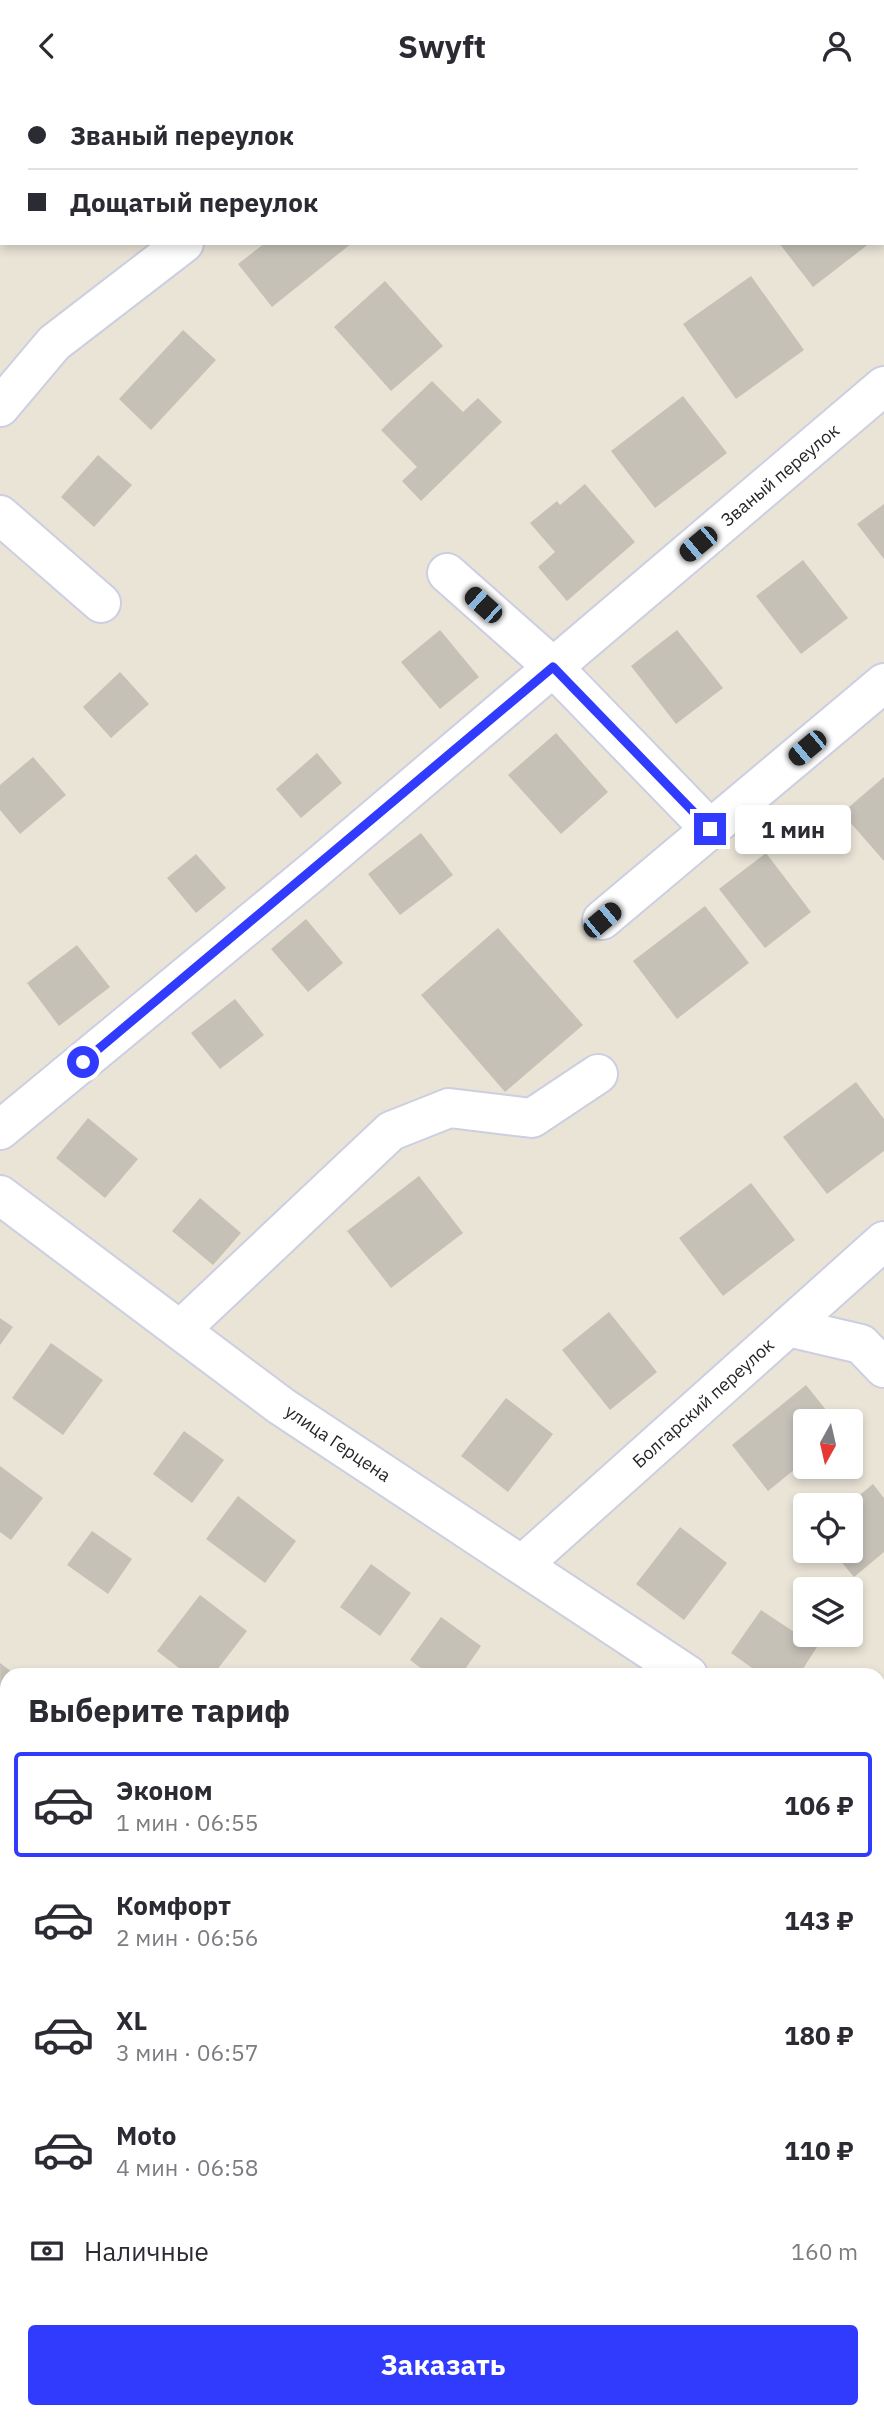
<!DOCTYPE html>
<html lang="ru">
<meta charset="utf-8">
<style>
:root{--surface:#fff;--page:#f2f2f3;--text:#2b2b33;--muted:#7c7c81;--line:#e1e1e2;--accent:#313bfd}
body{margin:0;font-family:"IBM Plex Sans",sans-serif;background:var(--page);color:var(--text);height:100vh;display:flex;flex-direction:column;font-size:26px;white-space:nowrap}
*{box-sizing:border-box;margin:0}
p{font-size:23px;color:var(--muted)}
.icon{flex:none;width:38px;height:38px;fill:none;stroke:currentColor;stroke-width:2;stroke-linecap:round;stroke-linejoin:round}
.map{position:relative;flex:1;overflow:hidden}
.details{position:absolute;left:0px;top:1577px;width:886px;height:751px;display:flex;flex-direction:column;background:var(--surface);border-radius:21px 21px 0 0;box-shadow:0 4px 10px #0003}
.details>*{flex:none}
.hud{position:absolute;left:0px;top:0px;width:886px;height:154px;box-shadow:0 4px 10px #0003;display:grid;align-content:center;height:154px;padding:0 28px;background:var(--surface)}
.needle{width:46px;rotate:188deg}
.fabs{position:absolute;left:793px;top:1318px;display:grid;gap:14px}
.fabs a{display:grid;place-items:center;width:70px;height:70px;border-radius:7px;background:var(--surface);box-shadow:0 4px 10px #0003;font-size:35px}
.end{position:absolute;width:32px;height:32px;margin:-16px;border:9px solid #313bfd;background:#fff;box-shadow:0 0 0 4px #fff}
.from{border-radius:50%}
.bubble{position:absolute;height:49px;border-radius:7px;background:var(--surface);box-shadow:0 4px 10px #0003;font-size:23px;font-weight:700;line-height:49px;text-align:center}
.car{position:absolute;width:21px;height:42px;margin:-21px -10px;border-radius:9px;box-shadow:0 0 5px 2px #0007;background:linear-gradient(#222 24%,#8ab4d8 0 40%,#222 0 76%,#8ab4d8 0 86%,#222 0)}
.hud b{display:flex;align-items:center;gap:24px;height:66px;font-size:26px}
.hud b+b{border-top:2px solid var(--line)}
.hud i{width:18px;height:18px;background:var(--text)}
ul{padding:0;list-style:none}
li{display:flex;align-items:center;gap:21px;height:105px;margin:0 14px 10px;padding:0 14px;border:4px solid transparent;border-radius:7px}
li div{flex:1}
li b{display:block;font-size:26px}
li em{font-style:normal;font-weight:700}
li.selected{border-color:var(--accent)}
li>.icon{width:63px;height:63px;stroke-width:1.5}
h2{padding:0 28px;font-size:32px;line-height:84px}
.pay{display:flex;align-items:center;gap:18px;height:77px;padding:0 28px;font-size:26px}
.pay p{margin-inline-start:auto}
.button{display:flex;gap:14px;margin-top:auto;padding:14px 28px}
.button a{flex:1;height:80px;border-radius:7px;background:var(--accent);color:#fff;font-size:28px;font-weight:700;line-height:80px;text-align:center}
header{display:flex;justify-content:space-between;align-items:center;height:91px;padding:0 28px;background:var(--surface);font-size:32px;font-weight:700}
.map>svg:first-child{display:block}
.green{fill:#a2e391}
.building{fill:#c5c1b7}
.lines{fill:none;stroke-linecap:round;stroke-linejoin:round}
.minor-casing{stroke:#cccee1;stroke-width:42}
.minor{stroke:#fff;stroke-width:38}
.route{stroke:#313bfd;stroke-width:9}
.labels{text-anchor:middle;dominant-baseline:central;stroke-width:5;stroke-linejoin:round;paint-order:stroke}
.street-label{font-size:18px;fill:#262626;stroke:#fff}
</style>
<header><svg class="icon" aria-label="back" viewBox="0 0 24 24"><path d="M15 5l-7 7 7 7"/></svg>Swyft<svg class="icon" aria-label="person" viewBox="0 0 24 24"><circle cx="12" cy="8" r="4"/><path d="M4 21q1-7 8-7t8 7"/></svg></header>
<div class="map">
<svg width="884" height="2327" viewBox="0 0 884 2327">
<rect width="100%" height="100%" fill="#eae4d7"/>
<path class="green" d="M0,0H149L2,2L0,98Z"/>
<g class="building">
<path d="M265,152H352L272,216L238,173Z"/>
<path d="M779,152H870L813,196Z"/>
<path d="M751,185L804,259L736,308L683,233Z"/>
<path d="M385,190L443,255L391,300L334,236Z"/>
<path d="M183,239L216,269L151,339L119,308Z"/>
<path d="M432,290L463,321L478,307L502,331L421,410L402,390L417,376L381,339Z"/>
<path d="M683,305L727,362L655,417L611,360Z"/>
<path d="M98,364L132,394L94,436L61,406Z"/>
<path d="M585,393L635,451L567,510L538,476L555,461L530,432L557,410L560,414Z"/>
<path d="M884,413V468L857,433Z"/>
<path d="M803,469L848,527L801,563L756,505Z"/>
<path d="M440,539L479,586L440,618L401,571Z"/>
<path d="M677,539L723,597L676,633L631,575Z"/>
<path d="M120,581L149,613L111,647L83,616Z"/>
<path d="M556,642L608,701L561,743L508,684Z"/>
<path d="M317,662L342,692L301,727L276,698Z"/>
<path d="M33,666L66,704L20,743L0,719V694Z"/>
<path d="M884,686V770L842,722Z"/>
<path d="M421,742L453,784L400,824L368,783Z"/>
<path d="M766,762L811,821L765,857L719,798Z"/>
<path d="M196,763L226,797L196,822L167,787Z"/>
<path d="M705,815L749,872L677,928L633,870Z"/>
<path d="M306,828L343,872L308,901L271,858Z"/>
<path d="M498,837L583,934L505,1001L421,904Z"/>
<path d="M77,854L110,896L59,935L27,892Z"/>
<path d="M235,908L264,944L220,978L191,942Z"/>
<path d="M856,991L884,1028V1060L827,1103L783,1046Z"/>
<path d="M88,1027L138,1068L105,1107L56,1067Z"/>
<path d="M419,1085L463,1142L391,1197L347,1140Z"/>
<path d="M751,1092L795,1149L723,1205L679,1147Z"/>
<path d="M200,1107L241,1142L213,1174L172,1140Z"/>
<path d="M609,1221L657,1281L610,1319L562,1259Z"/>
<path d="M0,1227L13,1236L0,1254Z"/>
<path d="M51,1252L103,1289L63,1344L12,1307Z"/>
<path d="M806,1294L835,1330H805V1370L768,1400L732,1354Z"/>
<path d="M506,1307L553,1343L508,1401L461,1365Z"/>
<path d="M184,1340L224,1369L192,1412L153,1383Z"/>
<path d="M0,1375L43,1407L11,1449L0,1441Z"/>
<path d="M873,1393L884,1407V1461L854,1486L832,1460H850V1412Z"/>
<path d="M238,1405L296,1450L265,1492L206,1448Z"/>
<path d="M680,1436L727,1472L684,1529L636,1493Z"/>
<path d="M92,1440L132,1468L108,1503L67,1474Z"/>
<path d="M371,1473L411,1502L380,1545L340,1516Z"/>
<path d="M200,1504L247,1540L213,1584H188L157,1560Z"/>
<path d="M761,1519L817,1556L799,1584H762L731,1562Z"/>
<path d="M441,1526L481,1555L461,1584H430L410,1569Z"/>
<path d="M0,1572L16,1584H7V1624L1,1631Z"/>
<path d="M878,1592L884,1596V1667L878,1663Z"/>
<path d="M878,1841L884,1845V1914L878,1910Z"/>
<path d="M878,2085L884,2089V2112L878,2120Z"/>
<path d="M7,2130V2161L0,2156V2140Z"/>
<path d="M884,2233V2287L878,2275V2236Z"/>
<path d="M367,2320H385L394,2327H362Z"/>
</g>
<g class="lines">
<g class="minor-casing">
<g id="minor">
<path d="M382,2L384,0"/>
<path d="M0,316L54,252L184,152"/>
<path d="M0,424L101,512"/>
<path d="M447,482L553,576L710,738"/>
<path d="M602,829L884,592"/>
<path d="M0,1039L311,782L884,295"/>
<path d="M0,1104L281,1315L688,1584"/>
<path d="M788,1236L861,1253L884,1277"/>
<path d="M180,1239L391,1040L449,1017L532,1027L598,983"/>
<path d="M522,1474L884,1150"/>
<path d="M0,1681L7,1686"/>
<path d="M878,1714L884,1718"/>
<path d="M0,2262L7,2266"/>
<path d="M84,2320L93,2327"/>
<path d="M855,2320L861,2327"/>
</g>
</g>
<use href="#minor" class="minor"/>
</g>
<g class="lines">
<path class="route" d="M83,971L553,576L710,738"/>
</g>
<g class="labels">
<g class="street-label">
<text transform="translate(780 384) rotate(-40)">Званый переулок</text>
<text transform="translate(703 1312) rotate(-42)">Болгарский переулок</text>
<text transform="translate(338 1352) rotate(34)">улица Герцена</text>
</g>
</g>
</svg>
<div class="fabs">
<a><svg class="needle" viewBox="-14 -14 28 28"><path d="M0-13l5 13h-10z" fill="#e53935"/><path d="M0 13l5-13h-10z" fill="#7c7c81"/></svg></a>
<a><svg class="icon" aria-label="locate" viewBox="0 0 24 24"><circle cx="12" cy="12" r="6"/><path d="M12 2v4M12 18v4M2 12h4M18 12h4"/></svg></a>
<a><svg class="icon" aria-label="layers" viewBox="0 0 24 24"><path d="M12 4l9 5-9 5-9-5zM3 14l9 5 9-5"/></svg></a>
</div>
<i class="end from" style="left:83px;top:971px"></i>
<i class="end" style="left:710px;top:738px"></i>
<div class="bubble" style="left:735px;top:714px;width:116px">1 мин</div>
<i class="car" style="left:698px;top:453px;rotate:230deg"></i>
<i class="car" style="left:483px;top:514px;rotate:312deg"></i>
<i class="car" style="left:807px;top:657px;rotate:230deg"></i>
<i class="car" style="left:602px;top:829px;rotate:50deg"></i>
<div class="hud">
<b><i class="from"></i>Званый переулок</b>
<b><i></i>Дощатый переулок</b>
</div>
<section class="details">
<h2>Выберите тариф</h2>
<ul>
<li class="selected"><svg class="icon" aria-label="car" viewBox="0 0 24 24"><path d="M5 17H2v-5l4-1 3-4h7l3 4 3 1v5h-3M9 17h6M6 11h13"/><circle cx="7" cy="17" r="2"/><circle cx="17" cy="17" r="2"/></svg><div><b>Эконом</b><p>1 мин · 06:55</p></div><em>106 ₽</em></li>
<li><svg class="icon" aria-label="car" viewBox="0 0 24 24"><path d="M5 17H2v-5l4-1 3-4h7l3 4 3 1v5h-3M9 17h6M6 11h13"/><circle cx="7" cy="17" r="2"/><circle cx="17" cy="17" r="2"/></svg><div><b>Комфорт</b><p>2 мин · 06:56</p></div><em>143 ₽</em></li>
<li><svg class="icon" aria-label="car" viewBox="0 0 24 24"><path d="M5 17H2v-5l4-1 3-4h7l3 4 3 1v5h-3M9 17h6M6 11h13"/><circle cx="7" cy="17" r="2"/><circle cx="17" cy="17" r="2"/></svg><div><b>XL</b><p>3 мин · 06:57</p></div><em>180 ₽</em></li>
<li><svg class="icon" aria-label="car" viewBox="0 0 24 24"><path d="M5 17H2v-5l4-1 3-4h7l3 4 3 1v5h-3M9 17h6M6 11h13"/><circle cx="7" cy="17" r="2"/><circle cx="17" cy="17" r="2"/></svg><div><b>Moto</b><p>4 мин · 06:58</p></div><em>110 ₽</em></li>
</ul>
<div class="pay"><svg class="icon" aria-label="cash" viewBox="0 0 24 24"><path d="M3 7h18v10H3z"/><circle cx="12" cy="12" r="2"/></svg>Наличные<p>160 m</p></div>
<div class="button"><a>Заказать</a></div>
</section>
</div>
